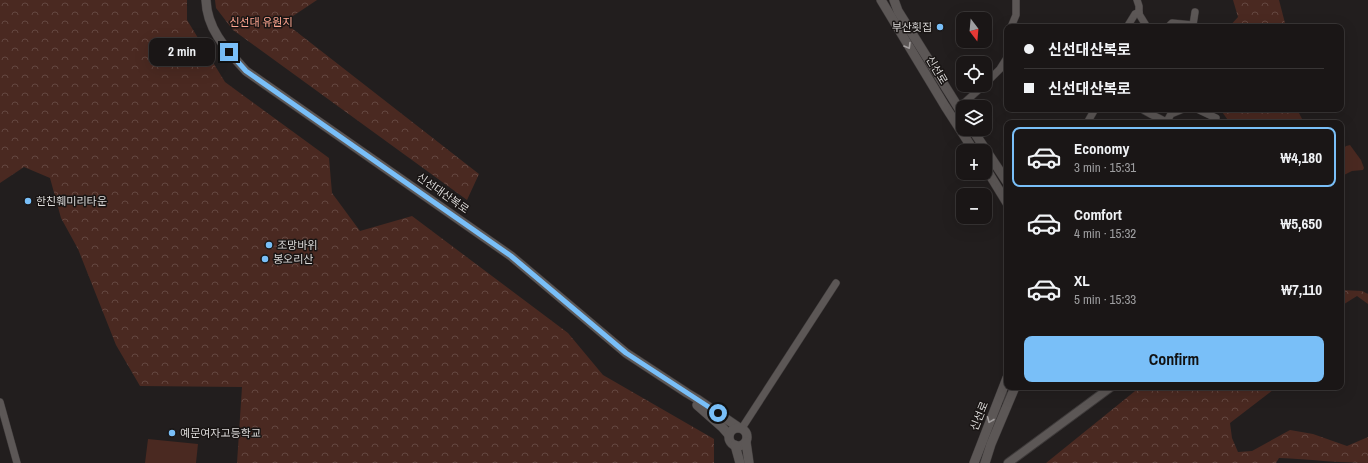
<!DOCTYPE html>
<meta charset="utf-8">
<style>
:root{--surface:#1a1616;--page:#272323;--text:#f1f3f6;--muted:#9f9fa1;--line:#383535;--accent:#79bff8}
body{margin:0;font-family:"Archivo Narrow","Noto Sans KR",sans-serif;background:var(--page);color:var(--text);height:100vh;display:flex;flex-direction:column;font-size:15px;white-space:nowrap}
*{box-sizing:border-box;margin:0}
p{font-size:13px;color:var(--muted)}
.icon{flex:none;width:22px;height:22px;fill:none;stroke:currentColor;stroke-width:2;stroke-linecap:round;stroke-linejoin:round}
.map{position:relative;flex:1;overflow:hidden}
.side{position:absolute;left:1004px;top:120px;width:340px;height:270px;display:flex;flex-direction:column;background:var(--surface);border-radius:8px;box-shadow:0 4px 16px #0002,0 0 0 1px var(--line)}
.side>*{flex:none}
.guide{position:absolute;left:1004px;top:24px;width:340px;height:88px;border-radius:8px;box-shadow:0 4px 16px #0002,0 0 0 1px var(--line);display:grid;align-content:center;height:88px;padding:0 20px;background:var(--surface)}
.needle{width:26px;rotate:164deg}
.fabs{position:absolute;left:956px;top:12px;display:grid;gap:8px}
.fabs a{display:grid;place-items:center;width:36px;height:36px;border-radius:8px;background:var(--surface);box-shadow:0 4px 16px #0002,0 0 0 1px var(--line);font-size:20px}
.end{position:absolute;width:18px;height:18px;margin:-9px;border:5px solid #79bff8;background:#111;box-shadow:0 0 0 2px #111}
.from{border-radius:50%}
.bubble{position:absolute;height:28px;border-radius:8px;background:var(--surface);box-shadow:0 4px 16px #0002,0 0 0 1px var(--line);font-size:13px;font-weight:700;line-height:28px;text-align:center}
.guide b{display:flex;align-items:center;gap:14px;height:38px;font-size:15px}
.guide b+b{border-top:1px solid var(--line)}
.guide i{width:10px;height:10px;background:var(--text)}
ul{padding:7px 0 0;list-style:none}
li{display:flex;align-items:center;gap:12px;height:60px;margin:0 8px 6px;padding:0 12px;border:2px solid transparent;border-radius:8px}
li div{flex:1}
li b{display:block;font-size:15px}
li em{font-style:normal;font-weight:700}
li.selected{border-color:var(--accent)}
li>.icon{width:36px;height:36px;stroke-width:1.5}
.action{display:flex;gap:8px;margin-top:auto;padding:8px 20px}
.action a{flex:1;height:46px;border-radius:8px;background:var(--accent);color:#111;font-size:16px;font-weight:700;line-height:46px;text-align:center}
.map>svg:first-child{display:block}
.grass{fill:#4a2921}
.forest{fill:url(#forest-crowns)}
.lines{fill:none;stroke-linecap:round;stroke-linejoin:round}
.trunk-tunnel{stroke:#3e3a3a;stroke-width:11;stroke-dasharray:11 5.5;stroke-linecap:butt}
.minor-casing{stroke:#3e3a3a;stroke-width:8}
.tertiary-casing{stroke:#3e3a3a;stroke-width:10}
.secondary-casing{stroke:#3e3a3a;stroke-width:10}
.minor{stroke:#5c5756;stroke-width:7}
.tertiary{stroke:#5c5756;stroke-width:8}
.secondary{stroke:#5c5756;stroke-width:9}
.oneway{stroke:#a29e9e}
.route{stroke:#79bff8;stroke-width:5}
.poi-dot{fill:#79bff8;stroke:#191514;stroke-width:1.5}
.labels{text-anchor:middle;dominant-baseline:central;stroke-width:3;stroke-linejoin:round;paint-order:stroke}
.park-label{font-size:11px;fill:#fea691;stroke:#191514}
.poi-label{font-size:11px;fill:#dbd9d8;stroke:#191514;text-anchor:start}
.street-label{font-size:11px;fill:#dbd9d8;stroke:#191514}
</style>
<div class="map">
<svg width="1368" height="463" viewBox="0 0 1368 463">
<defs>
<pattern id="forest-crowns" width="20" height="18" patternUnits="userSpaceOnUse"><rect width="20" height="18" fill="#4a2921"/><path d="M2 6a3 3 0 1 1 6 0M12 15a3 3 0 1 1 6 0" fill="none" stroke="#644740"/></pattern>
</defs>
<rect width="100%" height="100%" fill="#221e1e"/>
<g class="grass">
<path d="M1350,145L1361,160L1364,168L1363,170L1352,171L1344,175L1341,174V161L1345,147L1346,146Z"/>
<path d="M148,439L198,444L196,463H145Z"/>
</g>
<g class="forest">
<path d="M0,0H187V20L225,82L329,158L332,193L360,231L412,216L568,333L603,375L714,439V463H237L242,387L140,386L116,345L78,249L61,218L50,178L24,167L0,183Z"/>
<path d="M215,0H317L284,22L479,174L467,200L233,30L216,8Z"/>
<path d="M1233,0H1279L1286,27H1229L1238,17Z"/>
<path d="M1220,109H1297L1304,123H1230Z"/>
<path d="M1342,290L1362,291L1368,294V304L1357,296L1341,306Z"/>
<path d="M1140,387H1277L1230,423L1232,438L1238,452L1252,451L1290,430L1313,434L1347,446L1368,437V463C1338,463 1309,459 1279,458L1276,463H1046Z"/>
</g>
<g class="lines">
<path class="trunk-tunnel" d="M991,433L1008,387"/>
<g class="minor-casing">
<g id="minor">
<path d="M1137,0L1139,6V14L1147,27"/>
<path d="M1011,27L1016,15V0"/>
<path d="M1127,27L1135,14L1139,12"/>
<path d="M1168,27L1172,23L1193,25L1195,12"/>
<path d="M985,84L1000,69L1007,58"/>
<path d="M958,106L964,103L984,85"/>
<path d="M1142,109C1150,115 1158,117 1166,122"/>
<path d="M1193,109H1197L1216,118"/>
<path d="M1087,123L1095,109"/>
<path d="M1166,123L1171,114L1183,109"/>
<path d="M0,402L17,463"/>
<path d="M742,428L836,283"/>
</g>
</g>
<g class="tertiary-casing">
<path id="tertiary" d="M1008,463L1111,387"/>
</g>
<g class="secondary-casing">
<g id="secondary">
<path d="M206,0C207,30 227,50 246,71L511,256L626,353L687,393L697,399L738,427"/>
<path d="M881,0L945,106L974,151"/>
<path d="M894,0L898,11L963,115"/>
<path d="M972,129L1007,182"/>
<path d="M985,167L1007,203"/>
<path d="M697,405L722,427L729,435"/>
<circle cx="738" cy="437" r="9"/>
<path d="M746,442L749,463"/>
<path d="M735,445L740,463"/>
<path d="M974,463L1007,378"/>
<path d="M985,463L991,444L1015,387"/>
</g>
</g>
<use href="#minor" class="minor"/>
<use href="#tertiary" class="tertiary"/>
<use href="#secondary" class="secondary"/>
</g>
<defs><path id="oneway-chevron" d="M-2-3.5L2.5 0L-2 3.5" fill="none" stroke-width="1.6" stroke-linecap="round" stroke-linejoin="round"/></defs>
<g class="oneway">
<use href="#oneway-chevron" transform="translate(908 46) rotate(59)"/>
<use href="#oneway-chevron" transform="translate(990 420) rotate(112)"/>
</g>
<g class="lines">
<path class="route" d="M229,52L246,71L511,256L626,353L718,413"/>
</g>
<g class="poi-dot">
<circle cx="940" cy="27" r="4"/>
<circle cx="28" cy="201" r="4"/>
<circle cx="269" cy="245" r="4"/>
<circle cx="265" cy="259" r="4"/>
<circle cx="172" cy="433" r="4"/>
</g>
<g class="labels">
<g class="park-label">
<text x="261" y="22">신선대 유원지</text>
</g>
<g class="poi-label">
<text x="932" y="27" text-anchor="end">부산횟집</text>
<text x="36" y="201">한친훼미리타운</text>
<text x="277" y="245">조망바위</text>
<text x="273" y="259">봉오리산</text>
<text x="180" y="433">예문여자고등학교</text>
</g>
<g class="street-label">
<text transform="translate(937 70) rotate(59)">신선로</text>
<text transform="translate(443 193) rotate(35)">신선대산복로</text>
<text transform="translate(979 416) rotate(-68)">신선로</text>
</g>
</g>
</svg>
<div class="fabs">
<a><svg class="needle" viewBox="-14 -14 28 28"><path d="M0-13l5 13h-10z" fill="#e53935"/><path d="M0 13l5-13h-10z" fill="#9f9fa1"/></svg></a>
<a><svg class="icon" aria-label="locate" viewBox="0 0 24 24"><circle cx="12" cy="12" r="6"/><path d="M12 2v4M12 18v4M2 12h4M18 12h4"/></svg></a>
<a><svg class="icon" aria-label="layers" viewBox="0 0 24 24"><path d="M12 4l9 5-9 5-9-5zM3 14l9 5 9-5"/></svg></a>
<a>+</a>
<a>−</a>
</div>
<i class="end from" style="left:718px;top:413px"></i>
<i class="end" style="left:229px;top:52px"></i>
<div class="bubble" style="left:149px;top:38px;width:66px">2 min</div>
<div class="guide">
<b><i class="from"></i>신선대산복로</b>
<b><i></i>신선대산복로</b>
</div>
<section class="side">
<ul>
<li class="selected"><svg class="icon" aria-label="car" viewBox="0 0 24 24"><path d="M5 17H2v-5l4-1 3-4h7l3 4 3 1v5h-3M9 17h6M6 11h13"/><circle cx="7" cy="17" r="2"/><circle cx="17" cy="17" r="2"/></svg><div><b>Economy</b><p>3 min · 15:31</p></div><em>₩4,180</em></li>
<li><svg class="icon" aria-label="car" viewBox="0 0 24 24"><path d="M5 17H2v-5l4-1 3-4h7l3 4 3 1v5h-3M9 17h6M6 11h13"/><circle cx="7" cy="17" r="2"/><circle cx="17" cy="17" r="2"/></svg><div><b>Comfort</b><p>4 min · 15:32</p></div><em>₩5,650</em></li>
<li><svg class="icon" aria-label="car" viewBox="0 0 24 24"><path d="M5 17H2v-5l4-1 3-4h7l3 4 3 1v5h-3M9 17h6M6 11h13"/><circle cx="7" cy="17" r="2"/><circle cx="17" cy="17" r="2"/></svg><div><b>XL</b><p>5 min · 15:33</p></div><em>₩7,110</em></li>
</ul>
<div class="action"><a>Confirm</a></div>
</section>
</div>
